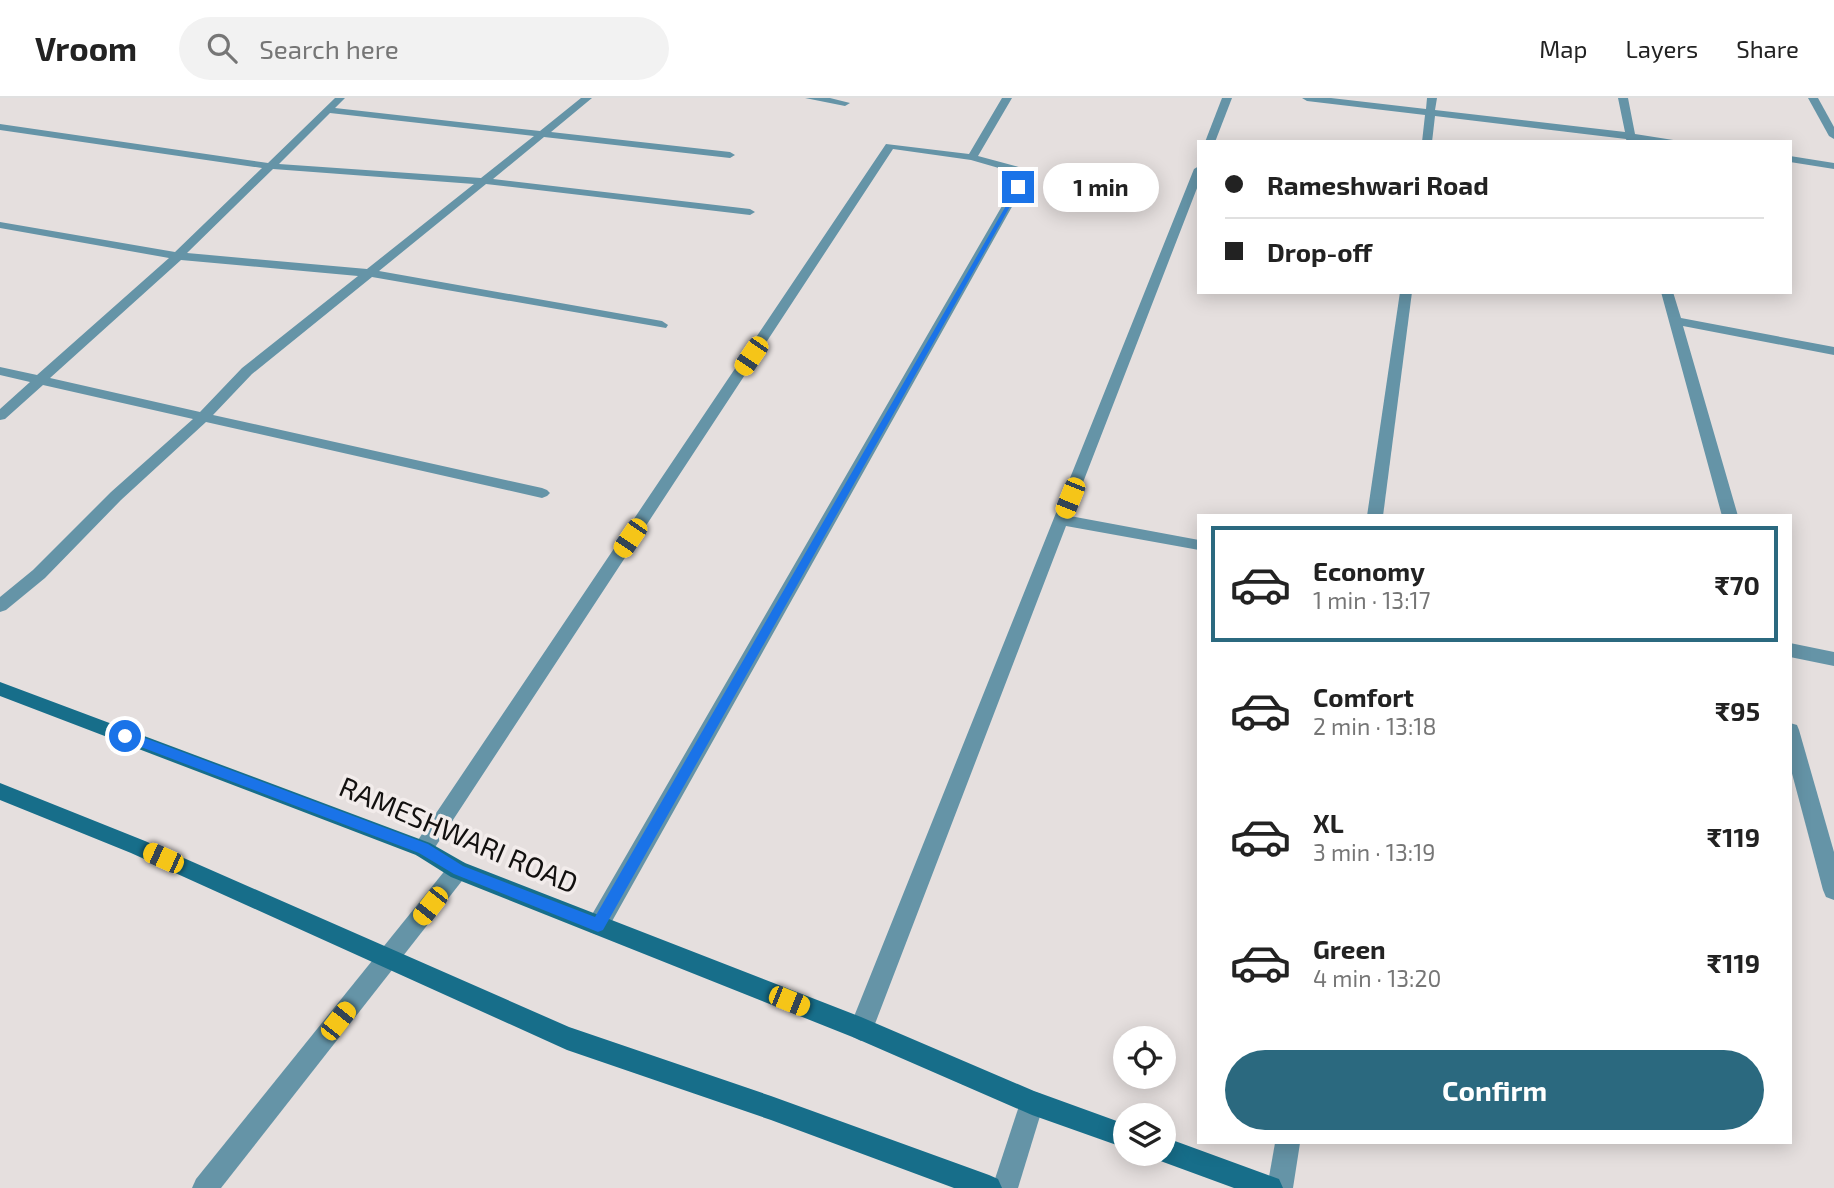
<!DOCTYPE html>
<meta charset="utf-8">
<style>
:root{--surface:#fff;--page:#f2f2f2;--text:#222;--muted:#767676;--line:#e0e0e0;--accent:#2b697f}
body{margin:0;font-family:"Exo 2",sans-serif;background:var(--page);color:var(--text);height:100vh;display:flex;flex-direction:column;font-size:26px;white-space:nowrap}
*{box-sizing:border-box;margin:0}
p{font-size:23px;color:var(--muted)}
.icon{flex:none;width:38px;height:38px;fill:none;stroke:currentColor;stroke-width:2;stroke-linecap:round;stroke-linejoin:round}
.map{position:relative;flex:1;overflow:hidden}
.panel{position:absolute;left:1197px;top:416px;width:595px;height:630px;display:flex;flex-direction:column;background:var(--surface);border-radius:0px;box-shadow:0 4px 18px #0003}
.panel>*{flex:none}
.banner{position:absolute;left:1197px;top:42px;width:595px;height:154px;border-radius:0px;box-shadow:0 4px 18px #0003;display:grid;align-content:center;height:154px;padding:0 28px;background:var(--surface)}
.fabs{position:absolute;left:1113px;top:928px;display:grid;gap:14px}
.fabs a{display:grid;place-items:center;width:63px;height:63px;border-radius:50%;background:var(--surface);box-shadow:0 4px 18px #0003;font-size:35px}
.end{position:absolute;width:32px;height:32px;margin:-16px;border:9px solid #1a73e8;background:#fff;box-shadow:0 0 0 4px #fff}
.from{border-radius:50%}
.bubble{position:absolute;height:49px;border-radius:24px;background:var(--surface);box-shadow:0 4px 18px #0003;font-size:23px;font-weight:700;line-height:49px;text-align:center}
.car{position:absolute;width:21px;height:42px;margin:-21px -10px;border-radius:9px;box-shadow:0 0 5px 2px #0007;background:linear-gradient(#f5c518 24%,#345 0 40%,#f5c518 0 76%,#345 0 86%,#f5c518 0)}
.banner b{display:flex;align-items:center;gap:24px;height:66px;font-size:26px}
.banner b+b{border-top:2px solid var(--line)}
.banner i{width:18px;height:18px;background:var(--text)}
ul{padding:12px 0 0;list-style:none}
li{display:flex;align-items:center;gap:21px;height:116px;margin:0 14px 10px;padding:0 14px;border:4px solid transparent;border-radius:0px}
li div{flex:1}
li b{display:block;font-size:26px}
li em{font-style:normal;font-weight:700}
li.active{border-color:var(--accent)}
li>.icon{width:63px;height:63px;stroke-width:1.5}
.button{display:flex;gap:14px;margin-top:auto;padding:14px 28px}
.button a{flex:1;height:80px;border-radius:42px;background:var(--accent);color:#fff;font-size:28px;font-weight:700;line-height:80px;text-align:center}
header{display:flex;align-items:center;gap:42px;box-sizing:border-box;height:98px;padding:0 35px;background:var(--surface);border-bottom:2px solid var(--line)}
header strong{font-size:33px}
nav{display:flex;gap:38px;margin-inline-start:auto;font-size:24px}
.search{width:490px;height:63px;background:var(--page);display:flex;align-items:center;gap:18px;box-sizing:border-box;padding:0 24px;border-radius:38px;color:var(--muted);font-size:26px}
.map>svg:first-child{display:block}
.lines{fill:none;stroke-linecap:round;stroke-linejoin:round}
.minor{fill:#6594a7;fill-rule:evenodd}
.secondary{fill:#176e8a;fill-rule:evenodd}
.route{fill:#1a73e8}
.labels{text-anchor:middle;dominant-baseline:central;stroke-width:7;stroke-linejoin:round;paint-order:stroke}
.near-street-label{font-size:28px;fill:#12100f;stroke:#f2eceb}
</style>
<header>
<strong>Vroom</strong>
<div class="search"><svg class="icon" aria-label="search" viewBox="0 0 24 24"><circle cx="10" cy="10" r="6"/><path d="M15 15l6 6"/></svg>Search here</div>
<nav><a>Map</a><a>Layers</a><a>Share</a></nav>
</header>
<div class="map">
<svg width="1834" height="1090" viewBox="0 0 1834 1090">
<rect width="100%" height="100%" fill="#e5dfde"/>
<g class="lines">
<g class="minor">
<path d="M335,0H345L335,10L540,33L581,0H592L551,34L730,54L735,57L730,60L544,39L493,81L750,111L755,114L750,117L486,86L379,173L662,223L668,227L666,230L372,179L252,276L213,317L542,390L547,392L550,395L547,398L542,400L206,324L121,402L45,480L6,512L0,514V499L33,472L111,394L193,321L43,287L5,321L0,322V311L30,284L0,277V269L37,277L169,160L0,130V124L175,154L262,70L0,32V26L268,65ZM330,15L534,38L481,80L279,66ZM273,71L474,86L367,171L187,155ZM181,162L358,178L242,270L200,314L50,280Z"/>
<path d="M805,0H830L850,5L845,8Z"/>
<path d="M1002,0H1012L978,58L1026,71L1023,89L606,834L598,837L590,834L587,827L590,820L1013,89L1016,75L971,62L893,51L430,757L423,760L416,757L413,751L416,745L886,46L969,56Z"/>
<path d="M1222,0H1232L1215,44H1205Z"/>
<path d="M1302,0H1331L1426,11L1427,0H1437L1435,12L1625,34L1618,0H1628L1635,36L1686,44H1627L1626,41L1435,18L1432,44H1422L1425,17L1307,3Z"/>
<path d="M1808,0H1818L1834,29V41L1829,38Z"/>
<path d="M1790,58L1834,65V71L1790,64Z"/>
<path d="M1199,68V85L1070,418L1199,442V452L1066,428L873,931L869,939L861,943L853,939L849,931L1194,71Z"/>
<path d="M1400,194H1412L1383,418H1367Z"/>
<path d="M1661,194H1673L1681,220L1834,249V257L1683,228L1738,418H1722Z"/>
<path d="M1790,545L1834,554V568L1790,559Z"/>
<path d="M1790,625L1797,627L1799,632L1834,754V802L1826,799L1823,792L1790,668Z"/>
<path d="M458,763L465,765L468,772L465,779L221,1090H192L196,1081L451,765Z"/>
<path d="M1032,993L1041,996L1044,1005L1018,1090H992L1020,1005L1023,996Z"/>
<path d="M1275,1045H1300L1293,1090H1267Z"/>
</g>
<g class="secondary">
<path d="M0,584L430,745L465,765L861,919L1034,993L1125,1026V1050L1032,1017L855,940L451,779L416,757L0,598Z"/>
<path d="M0,685L145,743L569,929L771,998L989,1077L998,1081L1002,1090H954L771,1022L567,952L131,755L0,702Z"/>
<path d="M1164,1039L1279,1081L1283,1090H1234L1155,1061L1153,1055H1164Z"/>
</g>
</g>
<path class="route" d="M1018,87L1021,89L603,832L598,834L454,776L419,755L120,641V634H129L428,746L463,768L595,819Z"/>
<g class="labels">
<g class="near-street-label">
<text transform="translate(459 736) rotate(23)">RAMESHWARI ROAD</text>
</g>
</g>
</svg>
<div class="fabs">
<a><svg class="icon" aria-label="locate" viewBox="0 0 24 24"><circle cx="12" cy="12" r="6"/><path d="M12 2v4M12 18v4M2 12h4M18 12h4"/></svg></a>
<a><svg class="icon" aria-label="layers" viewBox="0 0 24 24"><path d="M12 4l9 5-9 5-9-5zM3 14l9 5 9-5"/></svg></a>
</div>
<i class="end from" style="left:125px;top:638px"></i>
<i class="end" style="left:1018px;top:89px"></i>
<div class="bubble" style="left:1043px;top:65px;width:116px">1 min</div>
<i class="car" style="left:751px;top:258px;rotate:214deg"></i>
<i class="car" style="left:1070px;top:400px;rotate:202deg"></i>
<i class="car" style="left:630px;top:440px;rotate:214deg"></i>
<i class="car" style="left:163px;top:760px;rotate:294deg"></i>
<i class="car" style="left:430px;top:808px;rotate:218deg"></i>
<i class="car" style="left:789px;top:903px;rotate:112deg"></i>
<i class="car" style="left:338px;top:923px;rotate:38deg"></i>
<div class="banner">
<b><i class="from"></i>Rameshwari Road</b>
<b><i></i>Drop-off</b>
</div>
<section class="panel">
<ul>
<li class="active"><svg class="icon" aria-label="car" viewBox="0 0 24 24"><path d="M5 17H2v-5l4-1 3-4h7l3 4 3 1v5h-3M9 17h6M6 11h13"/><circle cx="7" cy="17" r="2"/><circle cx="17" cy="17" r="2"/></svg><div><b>Economy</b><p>1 min · 13:17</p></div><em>₹70</em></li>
<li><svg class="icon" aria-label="car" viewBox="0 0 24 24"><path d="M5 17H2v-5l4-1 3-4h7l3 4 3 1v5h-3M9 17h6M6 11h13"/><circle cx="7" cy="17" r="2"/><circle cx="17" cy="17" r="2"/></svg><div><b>Comfort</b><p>2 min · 13:18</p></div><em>₹95</em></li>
<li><svg class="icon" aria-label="car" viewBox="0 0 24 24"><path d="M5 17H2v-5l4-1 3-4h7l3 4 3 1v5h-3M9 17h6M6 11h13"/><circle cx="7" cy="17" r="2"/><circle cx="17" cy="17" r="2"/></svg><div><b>XL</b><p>3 min · 13:19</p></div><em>₹119</em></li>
<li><svg class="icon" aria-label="car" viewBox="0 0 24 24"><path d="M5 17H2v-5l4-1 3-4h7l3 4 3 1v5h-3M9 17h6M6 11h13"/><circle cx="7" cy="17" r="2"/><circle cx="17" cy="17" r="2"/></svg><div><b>Green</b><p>4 min · 13:20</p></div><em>₹119</em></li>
</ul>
<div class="button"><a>Confirm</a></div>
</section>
</div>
